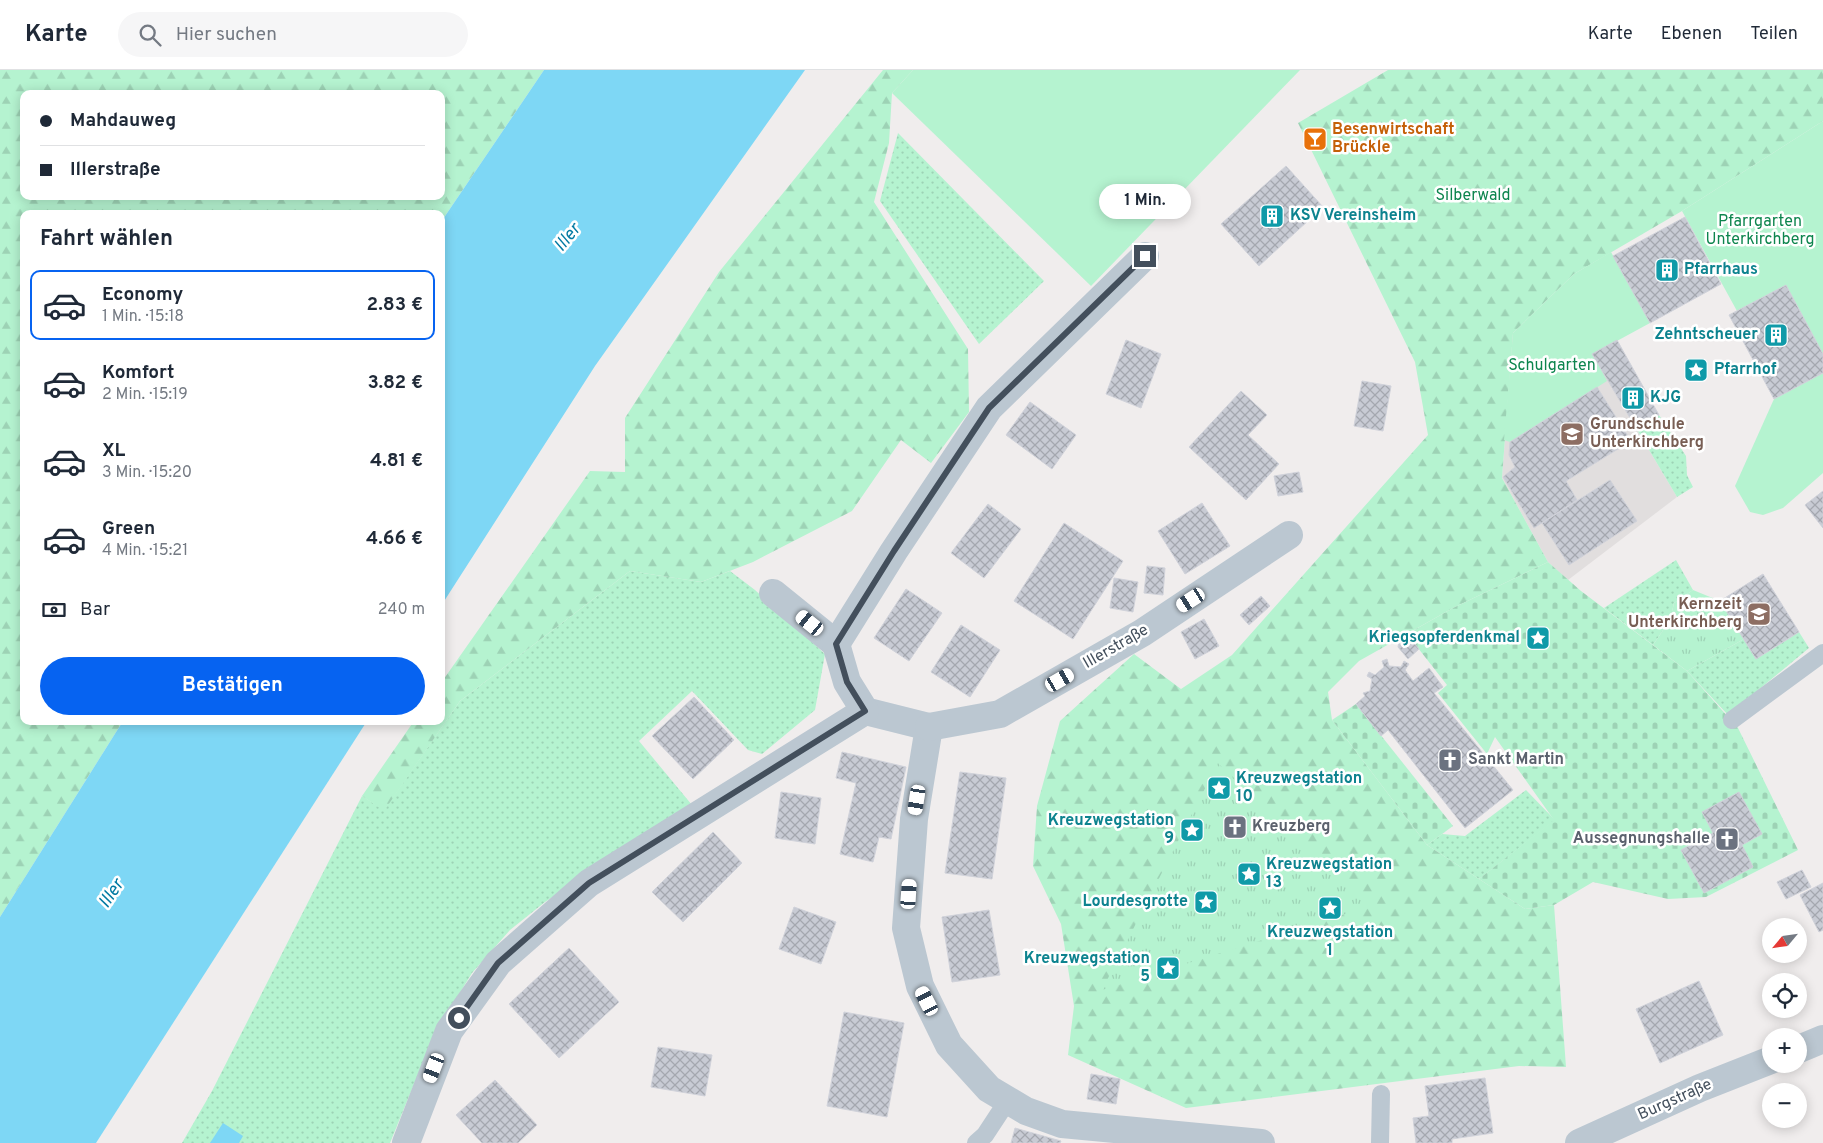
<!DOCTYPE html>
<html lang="de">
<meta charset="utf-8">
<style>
:root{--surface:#fff;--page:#f6f6f7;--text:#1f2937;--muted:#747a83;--line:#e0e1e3;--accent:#0663f1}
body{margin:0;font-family:Overpass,sans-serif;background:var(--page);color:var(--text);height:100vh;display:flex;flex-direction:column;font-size:19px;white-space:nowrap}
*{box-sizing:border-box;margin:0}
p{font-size:16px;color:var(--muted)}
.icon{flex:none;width:28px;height:28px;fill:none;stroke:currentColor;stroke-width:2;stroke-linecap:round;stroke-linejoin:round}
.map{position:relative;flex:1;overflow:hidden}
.panel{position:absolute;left:20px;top:140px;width:425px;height:515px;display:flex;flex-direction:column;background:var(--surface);border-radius:10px;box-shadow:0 2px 12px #0003}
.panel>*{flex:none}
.guide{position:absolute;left:20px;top:20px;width:425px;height:110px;border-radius:10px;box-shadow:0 2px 12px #0003;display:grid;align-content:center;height:110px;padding:0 20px;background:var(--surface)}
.needle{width:32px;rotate:241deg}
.controls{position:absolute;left:1762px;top:848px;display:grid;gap:10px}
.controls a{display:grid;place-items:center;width:45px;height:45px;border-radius:50%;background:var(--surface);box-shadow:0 2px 12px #0003;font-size:25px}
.end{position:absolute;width:22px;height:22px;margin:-11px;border:6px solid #434f5c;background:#fff;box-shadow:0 0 0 2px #fff}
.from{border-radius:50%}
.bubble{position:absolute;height:35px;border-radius:18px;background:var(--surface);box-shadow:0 2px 12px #0003;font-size:16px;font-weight:700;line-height:35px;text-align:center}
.car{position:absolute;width:15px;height:30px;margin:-15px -8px;border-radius:6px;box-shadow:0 0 4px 1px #0007;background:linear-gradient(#fff 24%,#345 0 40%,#fff 0 76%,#345 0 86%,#fff 0)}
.guide b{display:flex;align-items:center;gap:18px;height:48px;font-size:19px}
.guide b+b{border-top:1px solid var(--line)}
.guide i{width:12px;height:12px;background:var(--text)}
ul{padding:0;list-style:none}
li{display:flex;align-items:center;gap:15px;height:70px;margin:0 10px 8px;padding:0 10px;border:2px solid transparent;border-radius:10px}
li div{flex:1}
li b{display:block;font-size:19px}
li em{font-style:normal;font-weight:700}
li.active{border-color:var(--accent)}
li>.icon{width:45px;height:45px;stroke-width:1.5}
h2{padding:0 20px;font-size:22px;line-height:60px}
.pay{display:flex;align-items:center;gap:12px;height:55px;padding:0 20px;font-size:19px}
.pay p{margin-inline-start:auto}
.action{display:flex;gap:10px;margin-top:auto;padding:10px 20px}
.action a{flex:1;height:58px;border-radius:30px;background:var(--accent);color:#fff;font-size:20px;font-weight:700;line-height:58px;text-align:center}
header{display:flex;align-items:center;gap:30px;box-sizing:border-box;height:70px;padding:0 25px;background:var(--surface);border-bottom:1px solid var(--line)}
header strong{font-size:24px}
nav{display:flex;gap:28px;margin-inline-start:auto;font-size:18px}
.search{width:350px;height:45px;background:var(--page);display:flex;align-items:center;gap:12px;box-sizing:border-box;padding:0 18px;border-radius:28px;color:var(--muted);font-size:19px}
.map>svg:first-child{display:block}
.education{fill:#e1dede}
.grass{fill:url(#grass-dots)}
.forest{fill:url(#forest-firs);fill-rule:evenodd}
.cemetery{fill:url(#cemetery-stones)}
.park{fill:url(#park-tufts)}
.garden{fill:#b5f3d0}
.water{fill:#7ed7f5}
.building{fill:url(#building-cross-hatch);stroke:#d0d2da}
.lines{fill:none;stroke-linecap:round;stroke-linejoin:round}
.service{stroke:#bbc7d1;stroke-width:18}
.minor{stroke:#bbc7d1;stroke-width:28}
.route{stroke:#434f5c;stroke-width:6}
.labels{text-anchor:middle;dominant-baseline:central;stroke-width:5;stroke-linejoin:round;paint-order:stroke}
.food-label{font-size:16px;font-weight:bold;fill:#c56008;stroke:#fff;text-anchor:start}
.park-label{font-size:16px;fill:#0d854e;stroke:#fff}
.culture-label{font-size:16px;font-weight:bold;fill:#0d838f;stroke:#fff;text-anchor:start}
.education-label{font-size:16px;font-weight:bold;fill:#785e54;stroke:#fff;text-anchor:start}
.street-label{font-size:16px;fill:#434f5c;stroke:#fff}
.worship-label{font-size:16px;font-weight:bold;fill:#5b616d;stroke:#fff;text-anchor:start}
.water-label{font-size:18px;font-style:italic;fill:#027aa3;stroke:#fff}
</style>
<header>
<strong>Karte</strong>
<div class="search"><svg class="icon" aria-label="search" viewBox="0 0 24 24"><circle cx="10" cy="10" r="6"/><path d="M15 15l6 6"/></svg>Hier suchen</div>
<nav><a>Karte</a><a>Ebenen</a><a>Teilen</a></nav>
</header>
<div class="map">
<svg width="1823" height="1073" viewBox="0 0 1823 1073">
<defs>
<pattern id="grass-dots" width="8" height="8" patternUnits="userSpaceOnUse" patternTransform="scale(1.25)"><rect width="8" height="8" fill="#b5f3d0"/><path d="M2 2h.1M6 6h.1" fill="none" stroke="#9dd2b5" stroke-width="1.8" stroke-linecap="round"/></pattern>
<pattern id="forest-firs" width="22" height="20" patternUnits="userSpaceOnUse" patternTransform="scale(1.25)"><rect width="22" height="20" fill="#b5f3d0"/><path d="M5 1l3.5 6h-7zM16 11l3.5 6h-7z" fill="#9dd2b5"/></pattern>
<pattern id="cemetery-stones" width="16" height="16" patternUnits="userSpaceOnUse" patternTransform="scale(1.25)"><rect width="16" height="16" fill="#b5f3d0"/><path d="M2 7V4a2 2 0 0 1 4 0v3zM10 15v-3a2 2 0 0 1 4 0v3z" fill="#9dd2b5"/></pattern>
<pattern id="park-tufts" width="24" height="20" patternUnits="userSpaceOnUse" patternTransform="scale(1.25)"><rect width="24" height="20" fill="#b5f3d0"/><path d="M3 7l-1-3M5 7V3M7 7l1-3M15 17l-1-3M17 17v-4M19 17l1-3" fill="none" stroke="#9dd2b5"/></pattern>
<pattern id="building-cross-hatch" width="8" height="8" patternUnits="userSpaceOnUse" patternTransform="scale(1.25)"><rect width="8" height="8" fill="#c8cbd4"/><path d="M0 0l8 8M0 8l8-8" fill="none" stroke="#a4a7af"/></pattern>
</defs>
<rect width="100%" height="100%" fill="#f0eded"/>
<path class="education" d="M1513,263L1592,284L1677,427L1568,510L1548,492L1502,408Z"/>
<g class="grass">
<path d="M898,63L1044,211L979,274L880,131Z"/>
<path d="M1659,345L1686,386L1687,405L1693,417L1677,427L1636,358Z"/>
<path d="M1676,490L1693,520L1674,533L1670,550L1653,575L1604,538Z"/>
<path d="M630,501L701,512L730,501L755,520L825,584L815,640L762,684L748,680L692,621L639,671L692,735L545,832L510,860L472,903L434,965L390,1073H182L212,1021L362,726L384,740L460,631Z"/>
<path d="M1799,562L1809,578L1728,645L1687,601L1744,569L1756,589Z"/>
<path d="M1526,720L1555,750L1479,809L1427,775L1442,764L1465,766Z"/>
</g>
<g class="forest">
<path d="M0,0H544L441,152V144H24V651H123L0,847ZM24,24H441V126H24Z"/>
<path d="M883,0H913L892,23L889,73L874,132L968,279L969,342L931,393L901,370L852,441L753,492L701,512L630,501L460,631L384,741L362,726L414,651H441V613L590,401L625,402V348L719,202Z"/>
<path d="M1388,0H1823V51L1682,141L1574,204L1513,263L1502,408L1548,492L1453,538L1359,591L1328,622L1332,650L1427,775L1525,839L1554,835L1566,997L1519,996L1186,1038L1068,985L1074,936L1061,854L1033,796L1037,736L1060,651L1134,584L1181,619L1232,585L1428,365L1415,292L1298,53Z"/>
</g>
<g class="cemetery">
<path d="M1548,492L1581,521L1687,601L1738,658L1798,780L1706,827L1668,829L1593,812L1554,835L1525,839L1479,809L1554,750L1495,667L1487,684L1438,623L1447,615L1407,564L1453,538Z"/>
<path d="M1356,634L1453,756L1427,775L1332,650Z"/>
</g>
<g class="park">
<path d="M1693,520L1720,531L1744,569L1687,601L1653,575L1670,550L1674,533Z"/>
<path d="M1218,693L1371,836L1102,920Z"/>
</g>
<g class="garden">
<path d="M913,0H1300L1091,216L892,23Z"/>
<path d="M1823,51V284L1786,215L1737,241L1682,141Z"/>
<path d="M1611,182L1650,253L1593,284L1607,311L1510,372L1504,370L1513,263L1574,204Z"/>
<path d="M1823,303V403L1783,438L1763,445L1750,442L1735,416L1774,329Z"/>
</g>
<g class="water">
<path d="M544,0H805L595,296L441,536V152Z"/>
<path d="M123,651H367L96,1073H0V847Z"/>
<path d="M223,1053L243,1066L239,1073H210Z"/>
</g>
<g class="building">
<path d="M1286,96L1323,137L1259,196L1221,154Z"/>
<path d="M1685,147L1721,214L1650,253L1613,186Z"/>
<path d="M1786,215L1823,284V303L1774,329L1729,245Z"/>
<path d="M1126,270L1161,284L1141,338L1106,324Z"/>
<path d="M1617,270L1659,345L1636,358L1592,284Z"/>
<path d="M1362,311L1391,316L1383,361L1354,356Z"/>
<path d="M1597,317L1631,371L1566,411L1577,430L1534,458L1503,407L1515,397L1509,385L1510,372Z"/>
<path d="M1241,321L1267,345L1248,365L1279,394L1246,430L1189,377Z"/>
<path d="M1030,332L1076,365L1052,399L1006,365Z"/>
<path d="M1299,402L1303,422L1278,426L1274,406Z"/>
<path d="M1610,410L1637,451L1569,495L1542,453Z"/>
<path d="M1823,421V458L1805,435Z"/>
<path d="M1202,433L1230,476L1185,504L1158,461Z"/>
<path d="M988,434L1021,459L984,508L951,483Z"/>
<path d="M1064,453L1123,491L1073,569L1014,531Z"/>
<path d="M1147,496L1165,498L1163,525L1144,523Z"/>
<path d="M1763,504L1799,562L1756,589L1720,531Z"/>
<path d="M1114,508L1138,512L1133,542L1110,538Z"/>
<path d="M906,519L942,543L909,591L874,568Z"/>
<path d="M1261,526L1270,536L1249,555L1240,545Z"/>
<path d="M1204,549L1219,576L1195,589L1181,562Z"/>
<path d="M961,555L1000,580L970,627L931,602Z"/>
<path d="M1405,567L1410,568L1419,579L1408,589L1398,577L1399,572Z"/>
<path d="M1387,589L1389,596L1401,597L1404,591L1409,594L1405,600L1413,611L1429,598L1443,617L1434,623L1513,720L1465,758L1388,660L1381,666L1356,634L1365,626L1363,623L1370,621L1372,609L1367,606L1369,602L1375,605L1384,597L1382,591Z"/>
<path d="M694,627L734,670L693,709L652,666Z"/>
<path d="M842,682L906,697L891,769L879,767L873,792L840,784L856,713L836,708Z"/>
<path d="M960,702L1006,708L992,809L945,803Z"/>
<path d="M781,722L821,728L815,774L775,768Z"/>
<path d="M1739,722L1762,764L1742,775L1753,797L1704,823L1681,780L1713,763L1702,742Z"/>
<path d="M713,762L742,793L683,852L652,822Z"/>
<path d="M1802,800L1811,817L1786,829L1777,812Z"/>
<path d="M1823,813V860L1819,862L1800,825Z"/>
<path d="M794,837L836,852L821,894L779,879Z"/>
<path d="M989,840L1000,905L952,912L942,847Z"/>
<path d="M569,878L619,932L559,988L509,934Z"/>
<path d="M1699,911L1723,965L1660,993L1636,939Z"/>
<path d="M844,942L904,953L887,1047L827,1036Z"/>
<path d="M658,977L712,985L705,1026L651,1017Z"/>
<path d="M1091,1004L1120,1009L1116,1034L1087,1029Z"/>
<path d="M1485,1008L1493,1063L1452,1069V1073H1416L1413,1048L1429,1046L1425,1016Z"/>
<path d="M495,1010L537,1055L518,1073H482L456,1045Z"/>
<path d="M1015,1058L1061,1071L1060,1073H1011Z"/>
</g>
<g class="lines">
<g class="service">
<path d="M1732,650L1823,583"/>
<path d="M976,1073L985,1065L1008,1030"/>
<path d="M1380,1073L1381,1024"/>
</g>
<g class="minor">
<path d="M773,523L836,574L847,612L865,641L929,657L914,749L906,858L920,916L949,975L989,1019L1026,1041L1062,1054L1261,1073"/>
<path d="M836,574L894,481L989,338L1145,186"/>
<path d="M929,657L1000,644L1142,563L1289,465"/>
<path d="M1799,979L1823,969"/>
<path d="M406,1073L449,961L498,893L589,813L865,641"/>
<path d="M1579,1073L1700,1018L1771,990"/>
</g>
</g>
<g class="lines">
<path class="route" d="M459,948L498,893L589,813L865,641L847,612L836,574L894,481L989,338L1145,186"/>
</g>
<defs>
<g id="bar-square" transform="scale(1.25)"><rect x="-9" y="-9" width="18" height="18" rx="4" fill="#e8710a" stroke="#fff"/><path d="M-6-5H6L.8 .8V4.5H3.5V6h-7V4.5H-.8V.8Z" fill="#fff"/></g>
<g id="building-square" transform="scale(1.25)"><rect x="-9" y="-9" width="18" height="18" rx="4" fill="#0f9aa8" stroke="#fff"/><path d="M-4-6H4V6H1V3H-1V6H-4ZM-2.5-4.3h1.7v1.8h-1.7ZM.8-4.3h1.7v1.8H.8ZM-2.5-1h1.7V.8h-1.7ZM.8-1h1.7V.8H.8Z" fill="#fff"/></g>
<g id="sight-square" transform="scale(1.25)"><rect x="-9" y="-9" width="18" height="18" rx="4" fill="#0f9aa8" stroke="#fff"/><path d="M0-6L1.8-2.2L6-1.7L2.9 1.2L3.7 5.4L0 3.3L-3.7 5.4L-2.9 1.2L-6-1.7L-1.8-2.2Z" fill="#fff"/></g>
<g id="school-square" transform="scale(1.25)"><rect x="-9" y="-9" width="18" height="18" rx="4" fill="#8d6e63" stroke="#fff"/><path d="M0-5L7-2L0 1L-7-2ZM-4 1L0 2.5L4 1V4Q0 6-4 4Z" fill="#fff"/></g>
<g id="church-square" transform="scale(1.25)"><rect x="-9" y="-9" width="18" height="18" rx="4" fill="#6b7280" stroke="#fff"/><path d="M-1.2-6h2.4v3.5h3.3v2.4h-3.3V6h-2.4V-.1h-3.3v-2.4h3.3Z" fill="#fff"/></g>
</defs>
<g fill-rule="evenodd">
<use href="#bar-square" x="1315" y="69"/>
<use href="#building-square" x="1272" y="146"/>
<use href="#building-square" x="1667" y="200"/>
<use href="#building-square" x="1776" y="265"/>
<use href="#sight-square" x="1696" y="300"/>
<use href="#building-square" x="1633" y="328"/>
<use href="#school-square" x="1572" y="364"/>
<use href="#school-square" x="1759" y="544"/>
<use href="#sight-square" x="1538" y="568"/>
<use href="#church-square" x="1450" y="690"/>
<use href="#sight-square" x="1219" y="718"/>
<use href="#church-square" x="1235" y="757"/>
<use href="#sight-square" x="1192" y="760"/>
<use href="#church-square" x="1727" y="769"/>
<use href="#sight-square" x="1249" y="804"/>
<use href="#sight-square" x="1206" y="832"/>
<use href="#sight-square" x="1330" y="838"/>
<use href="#sight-square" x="1168" y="898"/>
</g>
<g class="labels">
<g class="food-label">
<text x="1332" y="60">Besenwirtschaft<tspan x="1332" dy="18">Brückle</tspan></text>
</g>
<g class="park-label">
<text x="1473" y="126">Silberwald</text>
<text x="1760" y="152">Pfarrgarten<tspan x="1760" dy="18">Unterkirchberg</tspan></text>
<text x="1552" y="296">Schulgarten</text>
</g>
<g class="culture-label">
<text x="1290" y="146">KSV Vereinsheim</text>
<text x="1684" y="200">Pfarrhaus</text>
<text x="1758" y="265" text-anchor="end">Zehntscheuer</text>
<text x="1714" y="300">Pfarrhof</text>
<text x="1650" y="328">KJG</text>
<text x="1520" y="568" text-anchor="end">Kriegsopferdenkmal</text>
<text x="1236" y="709">Kreuzwegstation<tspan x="1236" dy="18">10</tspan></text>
<text x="1174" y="751" text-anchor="end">Kreuzwegstation<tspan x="1174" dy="18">9</tspan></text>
<text x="1266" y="795">Kreuzwegstation<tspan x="1266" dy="18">13</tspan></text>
<text x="1188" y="832" text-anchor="end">Lourdesgrotte</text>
<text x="1330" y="863" text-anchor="middle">Kreuzwegstation<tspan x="1330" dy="18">1</tspan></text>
<text x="1150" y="889" text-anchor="end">Kreuzwegstation<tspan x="1150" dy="18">5</tspan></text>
</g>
<g class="education-label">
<text x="1590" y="355">Grundschule<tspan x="1590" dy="18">Unterkirchberg</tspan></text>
<text x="1742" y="535" text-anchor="end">Kernzeit<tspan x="1742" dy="18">Unterkirchberg</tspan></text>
</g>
<g class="street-label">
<text transform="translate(1116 577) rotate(-30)">Illerstraße</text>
<text transform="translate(1675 1030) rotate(-24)">Burgstraße</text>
</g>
<g class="worship-label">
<text x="1468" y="690">Sankt Martin</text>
<text x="1252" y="757">Kreuzberg</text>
<text x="1710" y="769" text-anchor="end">Aussegnungshalle</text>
</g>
<g class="water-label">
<text transform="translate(568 168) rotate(-51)">Iller</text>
<text transform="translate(112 824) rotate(-56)">Iller</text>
</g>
</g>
</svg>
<div class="controls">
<a><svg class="needle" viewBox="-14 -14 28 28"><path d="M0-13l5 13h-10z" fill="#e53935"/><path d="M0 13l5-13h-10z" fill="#747a83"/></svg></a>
<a><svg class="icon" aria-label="locate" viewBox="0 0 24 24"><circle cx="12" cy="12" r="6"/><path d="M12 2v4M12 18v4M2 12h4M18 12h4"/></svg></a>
<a>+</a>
<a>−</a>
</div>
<i class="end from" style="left:459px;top:948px"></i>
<i class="end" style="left:1145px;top:186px"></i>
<div class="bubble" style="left:1099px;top:114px;width:92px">1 Min.</div>
<i class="car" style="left:1191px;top:530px;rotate:237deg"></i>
<i class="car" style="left:810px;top:553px;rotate:309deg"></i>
<i class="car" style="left:1060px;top:610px;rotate:60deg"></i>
<i class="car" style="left:917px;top:730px;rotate:189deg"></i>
<i class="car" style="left:909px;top:824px;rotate:4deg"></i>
<i class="car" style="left:927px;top:931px;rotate:333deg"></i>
<i class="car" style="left:434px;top:998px;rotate:201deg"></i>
<div class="guide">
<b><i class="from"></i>Mahdauweg</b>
<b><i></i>Illerstraße</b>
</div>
<section class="panel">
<h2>Fahrt wählen</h2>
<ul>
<li class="active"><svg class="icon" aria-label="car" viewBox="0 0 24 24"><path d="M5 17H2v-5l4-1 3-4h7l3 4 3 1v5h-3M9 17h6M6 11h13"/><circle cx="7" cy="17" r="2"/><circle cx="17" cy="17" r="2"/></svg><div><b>Economy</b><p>1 Min. · 15:18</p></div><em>2.83 €</em></li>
<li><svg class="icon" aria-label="car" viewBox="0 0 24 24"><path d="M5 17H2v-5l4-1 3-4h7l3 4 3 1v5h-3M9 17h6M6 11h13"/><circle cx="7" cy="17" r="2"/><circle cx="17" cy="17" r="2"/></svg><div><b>Komfort</b><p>2 Min. · 15:19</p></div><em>3.82 €</em></li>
<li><svg class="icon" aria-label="car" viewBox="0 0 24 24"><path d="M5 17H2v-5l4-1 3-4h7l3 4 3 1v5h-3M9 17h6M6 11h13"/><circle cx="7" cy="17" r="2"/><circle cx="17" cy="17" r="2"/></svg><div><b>XL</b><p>3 Min. · 15:20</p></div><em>4.81 €</em></li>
<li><svg class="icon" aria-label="car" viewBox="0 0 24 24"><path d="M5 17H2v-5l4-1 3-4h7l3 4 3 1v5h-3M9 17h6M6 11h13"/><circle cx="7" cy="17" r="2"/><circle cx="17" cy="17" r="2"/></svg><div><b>Green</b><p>4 Min. · 15:21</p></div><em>4.66 €</em></li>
</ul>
<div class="pay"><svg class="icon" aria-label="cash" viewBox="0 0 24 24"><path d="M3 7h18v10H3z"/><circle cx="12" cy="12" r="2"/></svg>Bar<p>240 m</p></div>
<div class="action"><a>Bestätigen</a></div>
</section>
</div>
